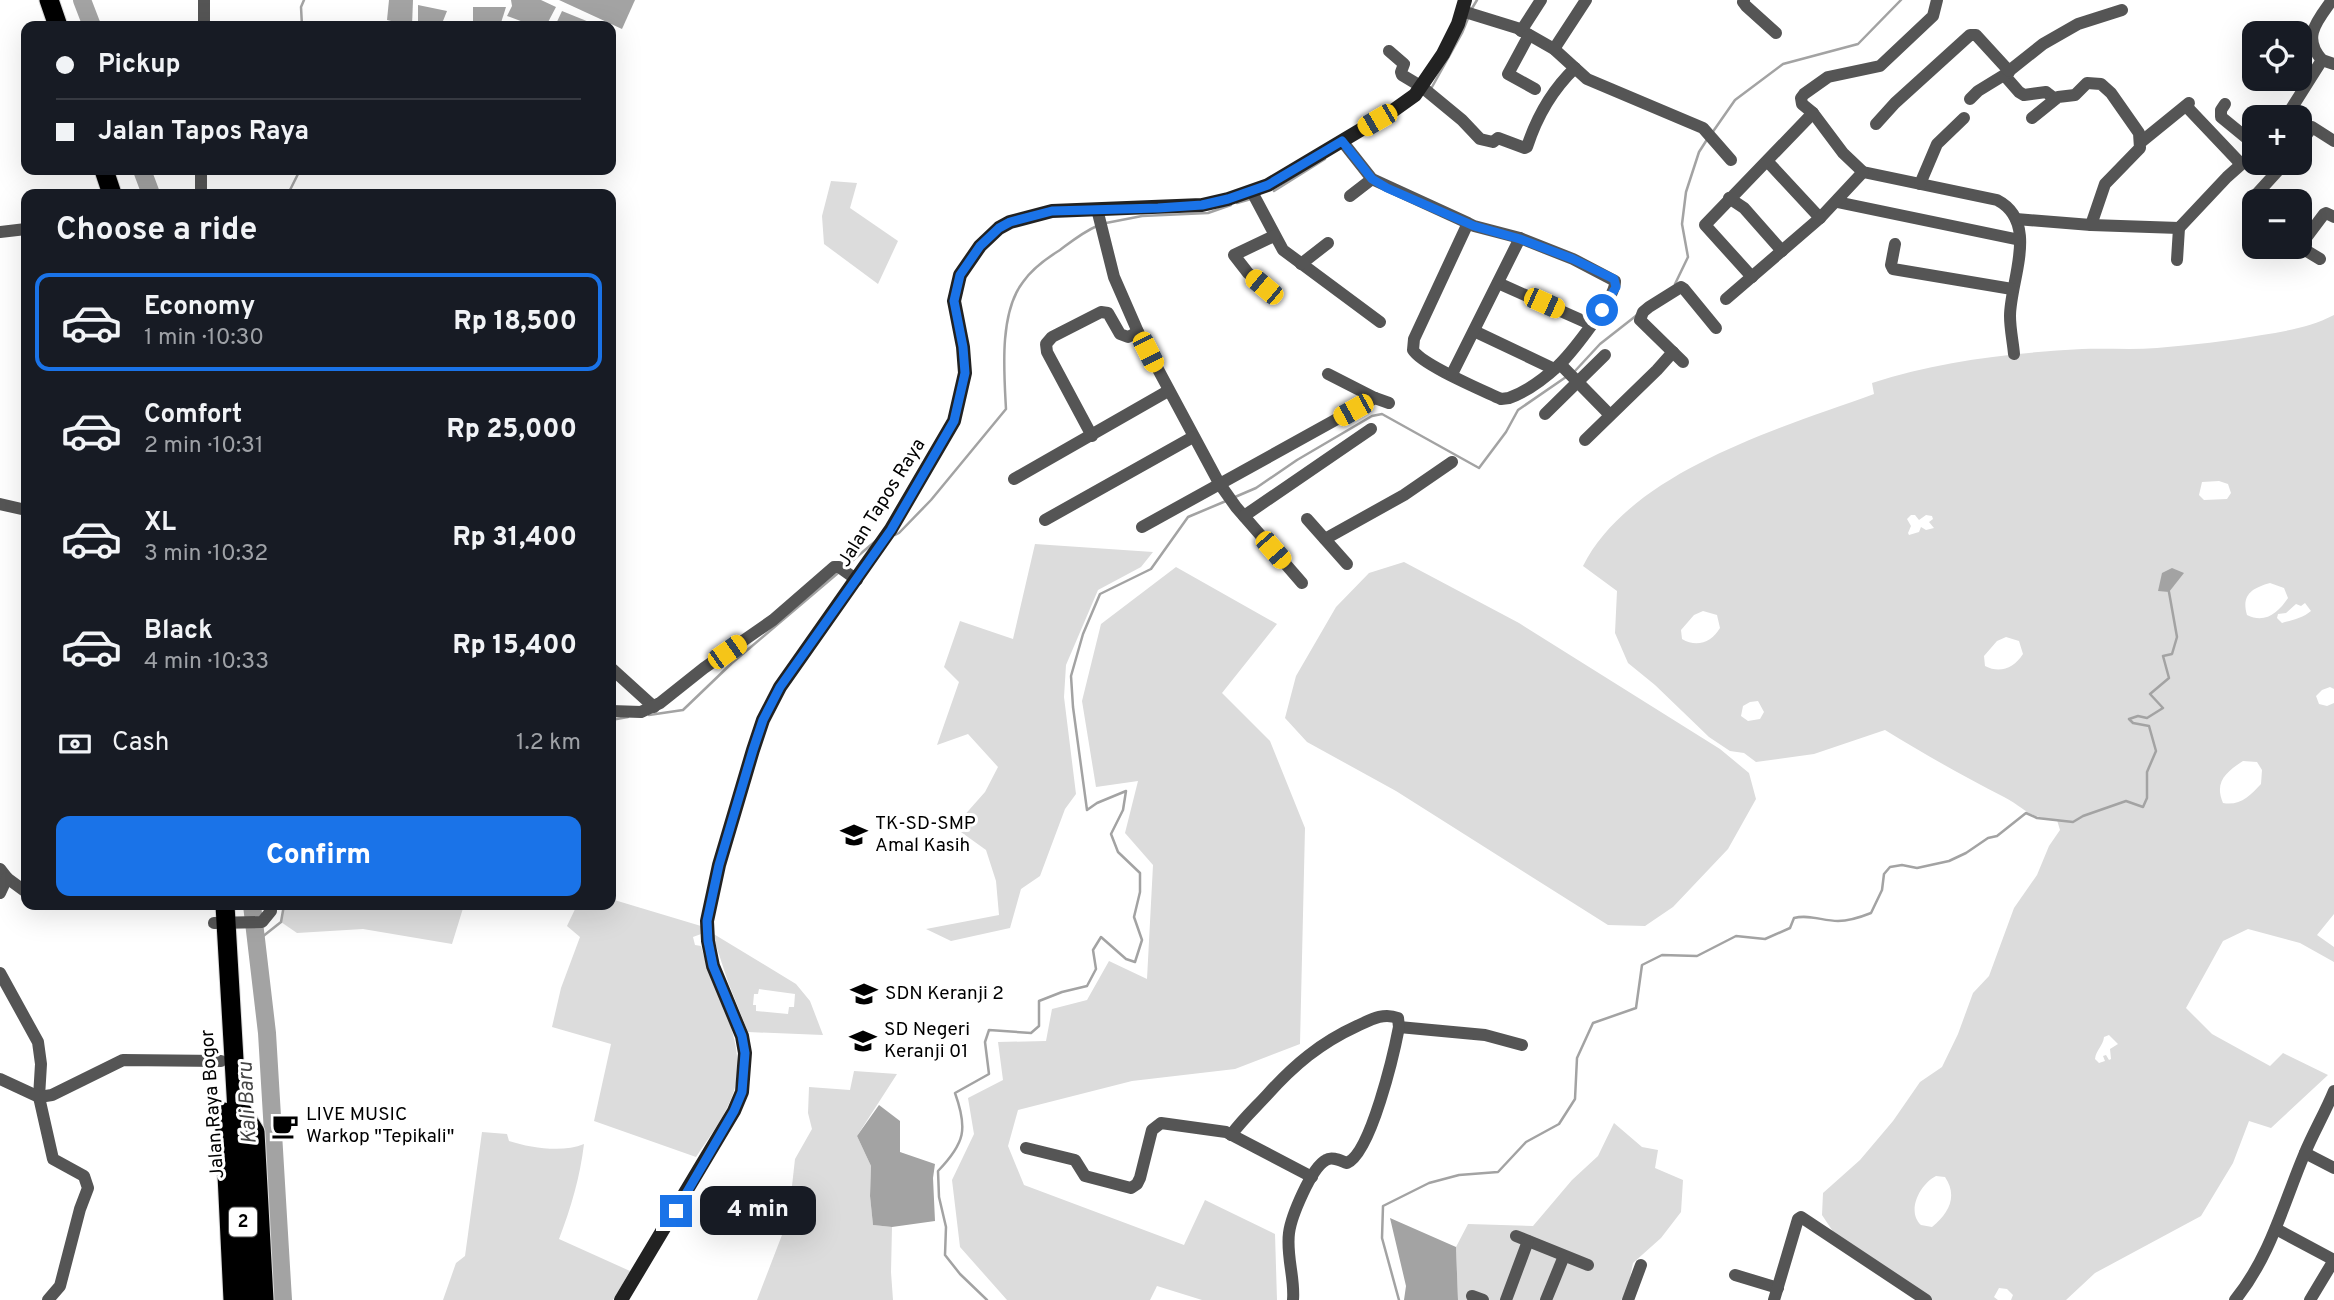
<!DOCTYPE html>
<meta charset="utf-8">
<style>
:root{--surface:#171b24;--page:#242831;--text:#f1f3f6;--muted:#9ea1a6;--line:#363941;--accent:#1a73e8}
body{margin:0;font-family:Overpass,sans-serif;background:var(--page);color:var(--text);height:100vh;display:flex;flex-direction:column;font-size:26px;white-space:nowrap}
*{box-sizing:border-box;margin:0}
p{font-size:23px;color:var(--muted)}
.icon{flex:none;width:38px;height:38px;fill:none;stroke:currentColor;stroke-width:2;stroke-linecap:round;stroke-linejoin:round}
.map{position:relative;flex:1;overflow:hidden}
.side{position:absolute;left:21px;top:189px;width:595px;height:721px;display:flex;flex-direction:column;background:var(--surface);border-radius:14px;box-shadow:0 7px 28px #0002}
.side>*{flex:none}
.hud{position:absolute;left:21px;top:21px;width:595px;height:154px;border-radius:14px;box-shadow:0 7px 28px #0002;display:grid;align-content:center;height:154px;padding:0 35px;background:var(--surface)}
.controls{position:absolute;left:2242px;top:21px;display:grid;gap:14px}
.controls a{display:grid;place-items:center;width:70px;height:70px;border-radius:14px;background:var(--surface);box-shadow:0 7px 28px #0002;font-size:35px}
.end{position:absolute;width:32px;height:32px;margin:-16px;border:9px solid #1a73e8;background:#fff;box-shadow:0 0 0 4px #fff}
.from{border-radius:50%}
.bubble{position:absolute;height:49px;border-radius:14px;background:var(--surface);box-shadow:0 7px 28px #0002;font-size:23px;font-weight:800;line-height:49px;text-align:center}
.car{position:absolute;width:21px;height:42px;margin:-21px -10px;border-radius:9px;box-shadow:0 0 5px 2px #0007;background:linear-gradient(#f5c518 24%,#345 0 40%,#f5c518 0 76%,#345 0 86%,#f5c518 0)}
.hud b{display:flex;align-items:center;gap:24px;height:66px;font-size:26px}
.hud b+b{border-top:2px solid var(--line)}
.hud i{width:18px;height:18px;background:var(--text)}
ul{padding:0;list-style:none}
li{display:flex;align-items:center;gap:21px;height:98px;margin:0 14px 10px;padding:0 21px;border:4px solid transparent;border-radius:14px}
li div{flex:1}
li b{display:block;font-size:26px}
li em{font-style:normal;font-weight:800}
li.active{border-color:var(--accent)}
li>.icon{width:63px;height:63px;stroke-width:1.5}
h2{padding:0 35px;font-size:32px;line-height:84px}
.pay{display:flex;align-items:center;gap:18px;height:77px;padding:0 35px;font-size:26px}
.pay p{margin-inline-start:auto}
.button{display:flex;gap:14px;margin-top:auto;padding:14px 35px}
.button a{flex:1;height:80px;border-radius:14px;background:var(--accent);color:#fff;font-size:28px;font-weight:800;line-height:80px;text-align:center}
.map>svg:first-child{display:block}
.green{fill:#dcdcdc;fill-rule:evenodd}
.water{fill:#a3a3a3}
.lines{fill:none;stroke-linecap:round;stroke-linejoin:round}
.stream{stroke:#a3a3a3;stroke-width:2.5}
.river{stroke:#a3a3a3;stroke-width:18}
.trunk-casing{stroke:#dbdbdb;stroke-width:21}
.minor{stroke:#555;stroke-width:12}
.secondary{stroke:#222;stroke-width:14}
.trunk{stroke:#000;stroke-width:19}
.route{stroke:#1a73e8;stroke-width:9}
.labels{text-anchor:middle;dominant-baseline:central;stroke-width:6;stroke-linejoin:round;paint-order:stroke}
.shield{fill:#fff;stroke:#4c4c4c;stroke-width:2}
.shield-label{font-size:18px;font-weight:bold;fill:#000}
.street-label{font-size:19px;fill:#000;stroke:#fff}
.poi-label{font-size:19px;fill:#000;stroke:#fff;text-anchor:start}
.water-label{font-size:21px;font-style:italic;fill:#444;stroke:#fff}
</style>
<div class="map">
<svg width="2334" height="1300" viewBox="0 0 2334 1300">
<rect width="100%" height="100%" fill="#fff"/>
<g class="green">
<path d="M831,181L857,183L850,208L898,241L878,284L824,244L822,216Z"/>
<path d="M2334,315V689L2330,687L2322,690L2316,696L2319,704L2327,706L2334,703V914L2317,935L2334,947V962L2300,943L2248,929L2223,941L2186,1008L2212,1034L2270,1066L2283,1053L2328,1075L2271,1128L2249,1121L2233,1163L2201,1216L2095,1273L2066,1300H2011L2013,1295L2007,1289L1999,1288L1994,1297L1998,1300H1932L1908,1286L1838,1239L1822,1215L1823,1193L1860,1160L1893,1121L1920,1082L1942,1067L1958,1034L1973,993L1989,976L2014,908L2037,875L2049,846L2060,830L2057,820C2026,817 2028,810 2004,797C1963,776 1924,754 1885,730L1814,754L1756,762L1744,753L1730,751L1709,737L1655,685L1628,663L1615,633L1617,591L1583,566C1630,472 1780,428 1874,394L1872,383C1939,361 2011,353 2082,349C2107,348 2132,350 2157,348C2192,345 2228,341 2262,335C2287,331 2311,327 2334,315ZM2219,481L2228,484L2231,493L2227,499L2204,500L2199,495L2202,482ZM1911,515H1915L1919,520L1926,515L1932,516L1933,519L1929,522L1934,528L1926,530L1921,527L1919,532L1909,535L1908,533L1911,526L1907,519ZM2270,583L2284,588L2288,598C2278,613 2265,624 2247,615C2241,595 2252,588 2270,583ZM2305,603L2311,611C2303,618 2292,620 2282,623L2277,618L2278,614L2286,613L2296,604L2301,606ZM1703,611L1717,615L1720,628C1712,642 1697,648 1682,639L1681,630L1694,615ZM2006,637L2019,641L2023,654C2014,668 2000,674 1985,666L1984,656L1997,641ZM1758,701L1764,712L1760,719L1748,721L1741,716L1743,706L1750,702ZM2243,761L2257,762L2262,770L2261,784C2250,796 2240,806 2223,803C2214,782 2226,772 2243,761ZM2109,1035L2118,1044L2110,1049L2111,1059L2109,1060L2106,1055L2103,1056L2105,1061L2099,1063L2095,1059C2096,1050 2103,1046 2104,1037ZM1936,1176L1945,1177C1958,1196 1949,1213 1932,1227L1921,1225C1906,1211 1920,1184 1936,1176Z"/>
<path d="M1035,544L1153,552L1141,567L1098,590L1066,665L1064,697L1076,794L1065,809L1040,876L1021,889L1010,928L951,941L926,929L999,915L996,881L986,850L954,827L985,792L998,767L968,734L937,745L959,682L944,667L960,621L1013,639Z"/>
<path d="M1404,562L1519,623L1720,749L1749,773L1756,799L1728,849L1673,907L1645,926L1608,925L1396,791L1307,742L1285,718L1296,676L1336,607L1369,573Z"/>
<path d="M1176,567L1277,624L1222,693L1270,741L1305,828L1300,1044L1235,1069L1132,1081L1018,1110L1008,1146L1024,1185L1184,1245L1205,1200L1275,1234L1277,1300H1202L1157,1286L1150,1300H1007L960,1247L952,1180L974,1134L968,1098L1003,1080L998,1042L1046,1041L1052,1009L1087,1000L1109,961L1147,979L1153,865L1125,833L1138,781L1096,787L1082,701L1101,624Z"/>
<path d="M611,899L701,926V934L693,937L695,945L701,946C713,993 749,1041 734,1091C727,1114 709,1137 696,1157L594,1121L611,1044L552,1027L561,988L580,937L567,926L577,905H611Z"/>
<path d="M284,905H464L452,944L363,929L297,933L281,922Z"/>
<path d="M712,933L796,984L810,1001L823,1035L748,1032L728,982ZM759,989L795,994L794,1007H789L788,1014L756,1011V1005H753L754,994H758Z"/>
<path d="M854,1071L897,1074L857,1136L871,1166L870,1196L873,1225L892,1227L891,1272L893,1300H757L782,1235L791,1195L795,1159L812,1129L808,1113L809,1087L850,1090Z"/>
<path d="M1614,1123L1642,1147L1658,1150L1655,1168L1683,1180L1681,1212L1661,1238L1633,1263L1626,1297L1621,1300H1458L1456,1247L1468,1224L1533,1226L1572,1180L1598,1156Z"/>
<path d="M482,1132L507,1134L509,1141C531,1148 563,1153 584,1144C580,1177 571,1208 559,1239L630,1271L613,1300H443L456,1263L465,1256Z"/>
</g>
<g class="water">
<path d="M389,0H413L412,26L387,20Z"/>
<path d="M511,0H541L556,7L546,26H534L507,16L512,6Z"/>
<path d="M559,0H635L622,29Z"/>
<path d="M418,5L447,11L441,26H418Z"/>
<path d="M473,7H506L500,26H473Z"/>
<path d="M562,11L599,26H555Z"/>
<path d="M2172,568L2184,573L2169,592L2158,591L2162,573Z"/>
<path d="M879,1105L900,1121V1152L935,1164L933,1178L935,1221L892,1227L873,1225L870,1196L871,1166L857,1136Z"/>
<path d="M1390,1218L1456,1247L1458,1300H1404L1406,1286Z"/>
</g>
<g class="lines">
<g class="stream">
<path d="M1471,10L1477,0"/>
<path d="M302,26L301,7L304,0"/>
<path d="M1432,87L1462,33L1469,16"/>
<path d="M1712,133L1735,100L1783,64L1858,44L1901,0"/>
<path d="M1274,191L1325,159"/>
<path d="M288,194L300,170"/>
<path d="M1237,203L1251,199"/>
<path d="M1106,223L1142,216L1208,213L1231,205"/>
<path d="M1675,284L1688,257L1682,224L1686,192L1699,152L1708,138"/>
<path d="M1575,371L1600,344L1637,315"/>
<path d="M1235,497L1256,488L1297,460L1372,416L1382,414L1479,468L1506,432L1518,410L1566,377"/>
<path d="M895,535L899,533L931,500L1006,409C1004,372 999,313 1023,282C1032,269 1047,258 1060,250C1072,241 1083,232 1097,226"/>
<path d="M846,566L878,539"/>
<path d="M649,715L683,710L732,663L838,573"/>
<path d="M611,720L628,717"/>
<path d="M257,941L281,922L284,905"/>
<path d="M987,1300L960,1274L945,1255L946,1227L939,1197L938,1171C965,1143 968,1129 955,1093L989,1074L985,1042L989,1030L1031,1033L1039,1026V1001L1062,992L1087,986L1096,969L1093,950L1101,937L1126,959L1135,962L1142,940L1134,917L1140,892V873L1118,852L1111,834L1123,810L1126,791L1097,803L1087,810L1073,707L1071,676L1083,634L1100,594L1151,569L1188,517L1226,501"/>
<path d="M1399,1300L1382,1238L1383,1206L1429,1183L1459,1175L1498,1172L1526,1142L1559,1124L1575,1099L1577,1058L1593,1023L1636,1008L1642,965L1662,955L1697,956L1736,936L1765,939L1790,928L1794,918C1809,914 1823,921 1838,921C1850,921 1861,917 1871,913L1882,890L1884,874L1890,867L1902,865L1917,868L1949,861L1966,853L1988,838L1997,836L2026,813L2037,818L2073,822L2083,816L2126,801L2143,807L2147,798V772L2156,751L2149,726L2133,723L2129,719L2138,716L2147,718L2163,708L2150,694L2169,678L2163,656L2172,654L2177,637L2169,592"/>
</g>
<g class="river">
<path d="M82,0L92,26"/>
<path d="M142,170L151,194"/>
<path d="M252,905L267,1033L283,1300"/>
</g>
<g class="trunk-casing">
<g id="trunk">
<path d="M49,0L58,26"/>
<path d="M104,170L112,194"/>
<path d="M225,905L248,1300"/>
<path d="M239,1106L255,1132L264,1300"/>
<path d="M224,1112L233,1300"/>
</g>
</g>
<g class="minor">
<path d="M1744,0L1743,2L1746,6L1776,33"/>
<path d="M1937,0L1933,16L1880,66L1828,77L1804,94L1801,98L1802,104L1813,113L1843,153L1863,172L1997,200C2040,222 2010,281 2010,316C2010,329 2013,342 2014,354"/>
<path d="M1462,11L1517,28L1554,49L1587,79L1703,128L1731,160"/>
<path d="M204,26V0"/>
<path d="M1521,31L1541,0"/>
<path d="M1529,35L1508,74L1535,89"/>
<path d="M1554,49L1586,0"/>
<path d="M1389,51L1404,64L1401,72L1402,75L1422,87L1462,120L1480,139L1493,142L1498,138L1525,148L1527,147C1537,116 1552,90 1575,68"/>
<path d="M2322,60C2301,37 2318,20 2332,0"/>
<path d="M2005,76L2019,92L2024,95L2046,92L2055,99"/>
<path d="M1970,99L1978,91L2009,72"/>
<path d="M2225,104L2221,110V117L2254,144"/>
<path d="M2186,106L2241,164"/>
<path d="M2286,117L2322,60L2334,64"/>
<path d="M2032,118L2058,97L2075,95L2087,83L2101,84L2111,93L2139,133L2140,148L2105,184L2091,225"/>
<path d="M1876,124L1895,103L1970,35H1976L2009,71L2043,44L2078,24L2122,10"/>
<path d="M1342,141L1372,179L1468,223L1474,226L1520,238L1573,259L1615,281C1617,296 1571,353 1559,365C1546,377 1526,392 1509,398L1501,399C1482,390 1422,365 1413,350L1414,339L1468,223"/>
<path d="M2141,142L2189,103"/>
<path d="M2300,144L2312,127L2334,141"/>
<path d="M1768,162L1820,218"/>
<path d="M1920,184L1937,144L1964,118"/>
<path d="M1252,192L1283,250L1380,322"/>
<path d="M201,194V170"/>
<path d="M1350,196L1372,179"/>
<path d="M1729,198L1744,208L1782,251"/>
<path d="M1837,202L2020,240"/>
<path d="M2254,206L2253,198L2285,163"/>
<path d="M1097,209L1114,277L1138,332L1219,483L1236,507L1302,583"/>
<path d="M2016,219L2091,225L2179,228L2227,177L2254,153"/>
<path d="M0,232L26,229"/>
<path d="M1895,244L1891,265L1893,269L2012,289"/>
<path d="M2300,246L2324,214L2326,213L2334,217"/>
<path d="M2300,247L2320,259"/>
<path d="M2177,260L2179,228"/>
<path d="M1301,264L1328,243"/>
<path d="M1752,277L1705,225L1813,113"/>
<path d="M1498,283L1590,324"/>
<path d="M1264,287L1248,273L1234,255L1274,236"/>
<path d="M1726,299L1820,218L1863,172"/>
<path d="M1474,331L1554,369"/>
<path d="M1683,362L1640,320L1643,312L1649,307L1681,287L1684,289L1716,328"/>
<path d="M1560,364L1610,415"/>
<path d="M1328,374L1375,398"/>
<path d="M1452,374L1520,238"/>
<path d="M1545,414L1605,355"/>
<path d="M1092,436L1047,352L1046,344L1052,337L1101,312L1108,313L1120,334L1128,337L1138,332"/>
<path d="M1585,440L1657,370L1673,352"/>
<path d="M1014,479L1168,391"/>
<path d="M0,504L26,510"/>
<path d="M1244,516L1371,429"/>
<path d="M1307,519L1347,564"/>
<path d="M1045,520L1193,437"/>
<path d="M1142,527L1375,398L1389,403"/>
<path d="M1325,539L1404,495L1452,462"/>
<path d="M611,668L654,707"/>
<path d="M611,711L641,712L660,703L704,668L773,620L834,567H839L857,580"/>
<path d="M0,869L7,878L26,892"/>
<path d="M0,893L7,878"/>
<path d="M214,923L262,922L271,911L270,905"/>
<path d="M0,973L38,1042L41,1064L39,1097L53,1159L84,1176L88,1188L80,1209L60,1286L48,1300"/>
<path d="M1399,1027L1485,1035L1522,1045"/>
<path d="M0,1079L39,1097L52,1095L123,1060L221,1061"/>
<path d="M1231,1135C1242,1120 1255,1108 1267,1095C1294,1065 1320,1043 1357,1026C1370,1020 1383,1012 1398,1018L1399,1027C1394,1053 1371,1153 1347,1163C1341,1161 1332,1156 1326,1160C1311,1168 1291,1217 1289,1233C1286,1256 1295,1278 1293,1300"/>
<path d="M1026,1148L1075,1160L1085,1176L1131,1188L1137,1184L1140,1178L1152,1130L1161,1123L1226,1132L1312,1177"/>
<path d="M2305,1153L2334,1168"/>
<path d="M2276,1229L2334,1260"/>
<path d="M1516,1236L1588,1265"/>
<path d="M1735,1275L1778,1288"/>
<path d="M1472,1296L1483,1300"/>
<path d="M1506,1300L1528,1241"/>
<path d="M1546,1300L1564,1256"/>
<path d="M1628,1300L1641,1265"/>
<path d="M1774,1300L1798,1219L1801,1217L1926,1300"/>
<path d="M2235,1300C2270,1257 2283,1205 2304,1155C2313,1133 2325,1113 2334,1091"/>
<path d="M2310,1300L2334,1260"/>
</g>
<path class="secondary" d="M621,1300L734,1111L742,1092L745,1053L742,1036L713,966L708,941L707,921L719,865L753,750L763,720L780,687L891,529L954,421L965,373L963,347L954,301L960,275L980,246L999,228L1010,222L1052,211L1202,205L1228,199L1268,185L1394,110L1415,95L1443,54L1458,24L1465,0"/>
<use href="#trunk" class="trunk"/>
</g>
<g class="lines">
<path class="route" d="M676,1211L734,1111L742,1092L745,1053L742,1036L713,966L708,941L707,921L719,865L753,750L763,720L780,687L891,530L954,421L965,373L963,347L954,301L960,275L980,246L999,228L1010,222L1052,211L1158,208L1202,205L1228,199L1268,185L1342,141L1372,179L1387,188L1474,226L1520,239L1573,259L1614,279L1616,287L1602,310"/>
</g>
<defs>
<g id="school-bare" transform="scale(2.1)"><path d="M0-5L7-2L0 1L-7-2ZM-4 1L0 2.5L4 1V4Q0 6-4 4Z" fill="#000" stroke="#fff" stroke-width="2.5" paint-order="stroke"/></g>
<g id="cafe-bare" transform="scale(2.1)"><path d="M-5.5-4.5H6V0H3Q3 3.5 0 3.5H-2.5Q-5.5 3.5-5.5 0ZM3-3.2v2h1.7v-2ZM-6 4.5H4V6H-6Z" fill="#000" stroke="#fff" stroke-width="2.5" paint-order="stroke"/></g>
</defs>
<g fill-rule="evenodd">
<use href="#school-bare" x="854" y="835"/>
<use href="#school-bare" x="864" y="994"/>
<use href="#school-bare" x="863" y="1041"/>
<use href="#cafe-bare" x="285" y="1126"/>
</g>
<g class="labels">
<rect class="shield" x="229" y="1207.5" width="28" height="29" rx="5"/>
<g class="shield-label">
<text x="243" y="1222">2</text>
</g>
<g class="street-label">
<text transform="translate(882 503) rotate(-58)">Jalan Tapos Raya</text>
<text transform="translate(213 1104) rotate(-94)">Jalan Raya Bogor</text>
</g>
<g class="poi-label">
<text x="875" y="824">TK-SD-SMP<tspan x="875" dy="22">Amal Kasih</tspan></text>
<text x="885" y="994">SDN Keranji 2</text>
<text x="884" y="1030">SD Negeri<tspan x="884" dy="22">Keranji 01</tspan></text>
<text x="306" y="1115">LIVE MUSIC<tspan x="306" dy="22">Warkop "Tepikali"</tspan></text>
</g>
<g class="water-label">
<text transform="translate(248 1103) rotate(-93)">Kali Baru</text>
</g>
</g>
</svg>
<div class="controls">
<a><svg class="icon" aria-label="locate" viewBox="0 0 24 24"><circle cx="12" cy="12" r="6"/><path d="M12 2v4M12 18v4M2 12h4M18 12h4"/></svg></a>
<a>+</a>
<a>−</a>
</div>
<i class="end from" style="left:1602px;top:310px"></i>
<i class="end" style="left:676px;top:1211px"></i>
<div class="bubble" style="left:700px;top:1186px;width:116px">4 min</div>
<i class="car" style="left:1377px;top:120px;rotate:240deg"></i>
<i class="car" style="left:1264px;top:287px;rotate:310deg"></i>
<i class="car" style="left:1544px;top:303px;rotate:114deg"></i>
<i class="car" style="left:1148px;top:352px;rotate:153deg"></i>
<i class="car" style="left:1353px;top:410px;rotate:241deg"></i>
<i class="car" style="left:1273px;top:550px;rotate:139deg"></i>
<i class="car" style="left:727px;top:652px;rotate:55deg"></i>
<div class="hud">
<b><i class="from"></i>Pickup</b>
<b><i></i>Jalan Tapos Raya</b>
</div>
<section class="side">
<h2>Choose a ride</h2>
<ul>
<li class="active"><svg class="icon" aria-label="car" viewBox="0 0 24 24"><path d="M5 17H2v-5l4-1 3-4h7l3 4 3 1v5h-3M9 17h6M6 11h13"/><circle cx="7" cy="17" r="2"/><circle cx="17" cy="17" r="2"/></svg><div><b>Economy</b><p>1 min · 10:30</p></div><em>Rp 18,500</em></li>
<li><svg class="icon" aria-label="car" viewBox="0 0 24 24"><path d="M5 17H2v-5l4-1 3-4h7l3 4 3 1v5h-3M9 17h6M6 11h13"/><circle cx="7" cy="17" r="2"/><circle cx="17" cy="17" r="2"/></svg><div><b>Comfort</b><p>2 min · 10:31</p></div><em>Rp 25,000</em></li>
<li><svg class="icon" aria-label="car" viewBox="0 0 24 24"><path d="M5 17H2v-5l4-1 3-4h7l3 4 3 1v5h-3M9 17h6M6 11h13"/><circle cx="7" cy="17" r="2"/><circle cx="17" cy="17" r="2"/></svg><div><b>XL</b><p>3 min · 10:32</p></div><em>Rp 31,400</em></li>
<li><svg class="icon" aria-label="car" viewBox="0 0 24 24"><path d="M5 17H2v-5l4-1 3-4h7l3 4 3 1v5h-3M9 17h6M6 11h13"/><circle cx="7" cy="17" r="2"/><circle cx="17" cy="17" r="2"/></svg><div><b>Black</b><p>4 min · 10:33</p></div><em>Rp 15,400</em></li>
</ul>
<div class="pay"><svg class="icon" aria-label="cash" viewBox="0 0 24 24"><path d="M3 7h18v10H3z"/><circle cx="12" cy="12" r="2"/></svg>Cash<p>1.2 km</p></div>
<div class="button"><a>Confirm</a></div>
</section>
</div>
